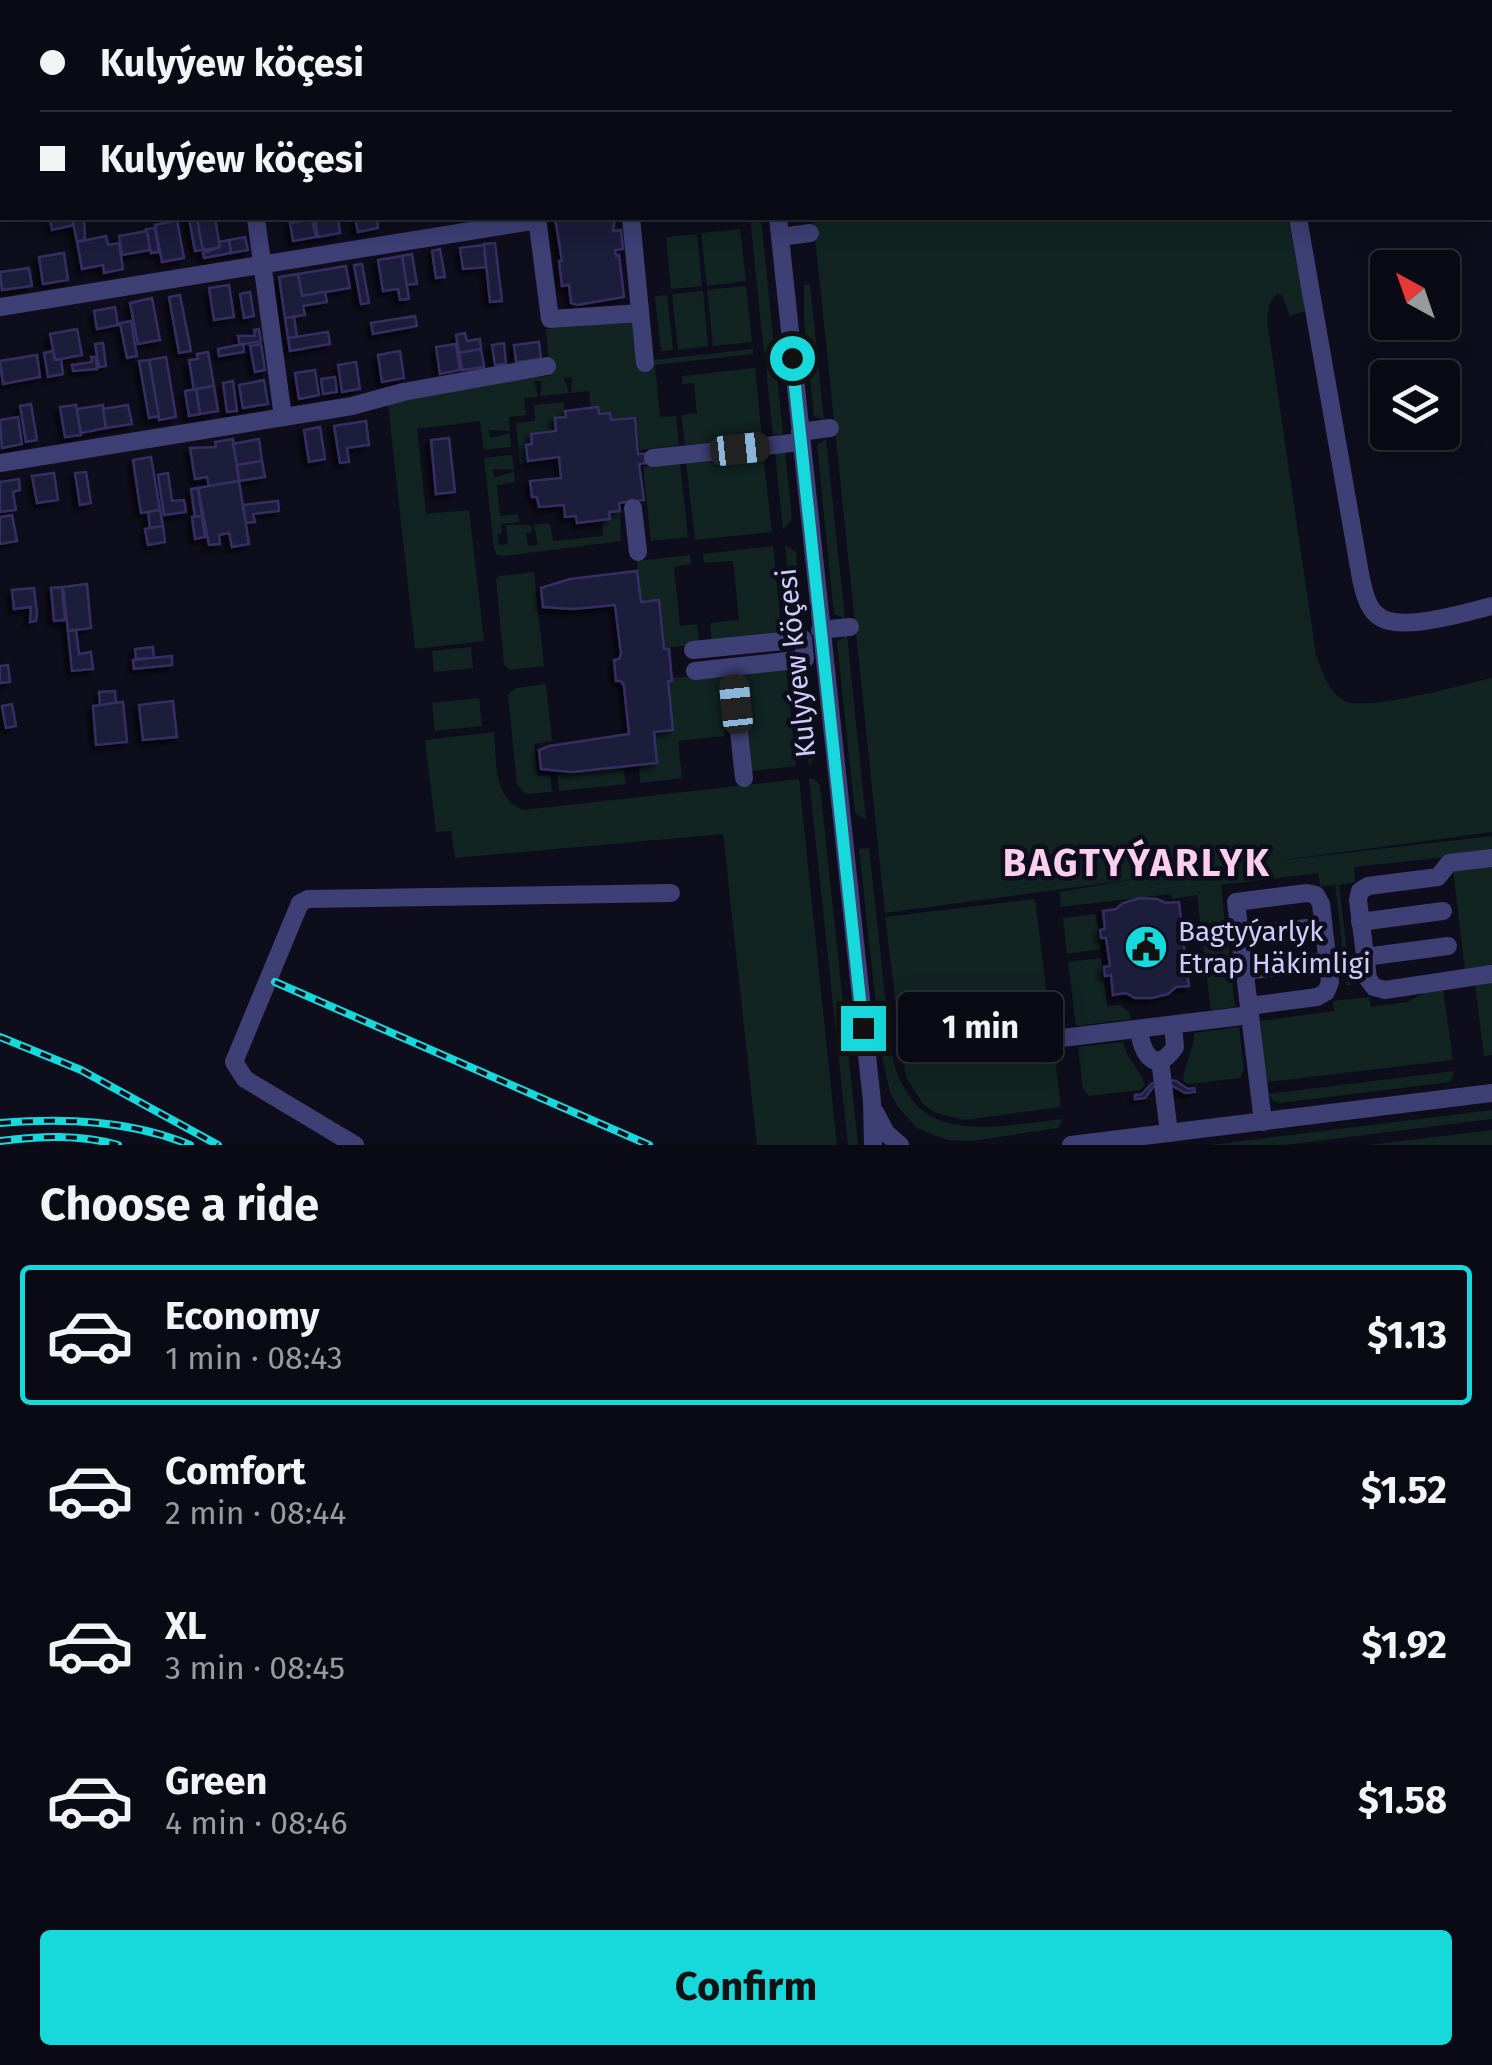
<!DOCTYPE html>
<meta charset="utf-8">
<style>
:root{--surface:#0a0a14;--page:#13131d;--text:#f1f3f6;--muted:#999aa0;--line:#2a2b34;--accent:#17d8db}
body{margin:0;font-family:"Fira Sans",sans-serif;background:var(--page);color:var(--text);height:100vh;display:flex;flex-direction:column;font-size:38px;white-space:nowrap}
*{box-sizing:border-box;margin:0}
p{font-size:32px;color:var(--muted)}
.icon{flex:none;width:55px;height:55px;fill:none;stroke:currentColor;stroke-width:2;stroke-linecap:round;stroke-linejoin:round}
.map{position:relative;height:1145px;overflow:hidden}
.details{display:flex;flex-direction:column;background:var(--surface);flex:1}
.details>*{flex:none}
.banner{position:absolute;left:0px;top:0px;width:1492px;height:220px;box-shadow:0 5px 25px #0003,0 0 0 2px var(--line);display:grid;align-content:center;height:220px;padding:0 40px;background:var(--surface)}
.needle{width:65px;rotate:320deg}
.tools{position:absolute;left:1370px;top:250px;display:grid;gap:20px}
.tools a{display:grid;place-items:center;width:90px;height:90px;border-radius:10px;background:var(--surface);box-shadow:0 5px 25px #0003,0 0 0 2px var(--line);font-size:50px}
.end{position:absolute;width:45px;height:45px;margin:-22px;border:12px solid #17d8db;background:#111;box-shadow:0 0 0 5px #111}
.from{border-radius:50%}
.bubble{position:absolute;height:70px;border-radius:10px;background:var(--surface);box-shadow:0 5px 25px #0003,0 0 0 2px var(--line);font-size:32px;font-weight:700;line-height:70px;text-align:center}
.car{position:absolute;width:30px;height:60px;margin:-30px -15px;border-radius:12px;box-shadow:0 0 8px 2px #0007;background:linear-gradient(#222 24%,#8ab4d8 0 40%,#222 0 76%,#8ab4d8 0 86%,#222 0)}
.banner b{display:flex;align-items:center;gap:35px;height:95px;font-size:38px}
.banner b+b{border-top:2px solid var(--line)}
.banner i{width:25px;height:25px;background:var(--text)}
ul{padding:0;list-style:none}
li{display:flex;align-items:center;gap:30px;height:140px;margin:0 20px 15px;padding:0 20px;border:5px solid transparent;border-radius:10px}
li div{flex:1}
li b{display:block;font-size:38px}
li em{font-style:normal;font-weight:700}
li.selected{border-color:var(--accent)}
li>.icon{width:90px;height:90px;stroke-width:1.5}
h2{padding:0 40px;font-size:45px;line-height:120px}
.primary-button{display:flex;gap:20px;margin-top:auto;padding:20px 40px}
.primary-button a{flex:1;height:115px;border-radius:10px;background:var(--accent);color:#111;font-size:40px;font-weight:700;line-height:115px;text-align:center}
.map>svg:first-child{display:block}
.green{fill:#112422}
.building{fill:#1f1b3a;stroke:#362f64;stroke-width:2.5;filter:url(#shadow)}
.lines{fill:none;stroke-linecap:round;stroke-linejoin:round}
.minor{stroke:#3d3f75;stroke-width:18}
.rail-casing{stroke:#17d8db;stroke-width:8}
.rail{stroke:#0e0d1b;stroke-width:4;stroke-dasharray:11;stroke-linecap:butt}
.route{stroke:#17d8db;stroke-width:12}
.labels{text-anchor:middle;dominant-baseline:central;stroke-width:9;stroke-linejoin:round;paint-order:stroke}
.street-label{font-size:28px;fill:#ceccfa;stroke:#0e0d1b}
.poi-label{font-size:28px;fill:#ceccfa;stroke:#0e0d1b;text-anchor:start}
.district-label{font-size:38px;font-weight:bold;letter-spacing:2.5px;fill:#faceee;stroke:#0e0d1b}
</style>
<div class="map">
<svg width="1492" height="1145" viewBox="0 0 1492 1145">
<defs>
<filter id="shadow"><feDropShadow dx="-4.5" dy="4.5" stdDeviation="2.5" flood-color="#0009"/></filter>
</defs>
<rect width="100%" height="100%" fill="#0e0d1b"/>
<g class="green">
<path d="M791,0H1084L791,2Z"/>
<path d="M750,218H761L774,345L768,353H764Z"/>
<path d="M813,218H1288L1306,311L1290,316L1282,295L1277,294L1270,302L1267,320L1316,655C1322,671 1329,693 1345,701C1367,712 1464,684 1492,678V832L1268,862L1492,836V852L1354,867L1355,882L1339,885L1351,985L1347,986L1335,885L1320,886L1318,873L1221,885L1226,934L1202,937L1197,895L1172,899L1170,894L1061,907L1059,892L1136,879L885,913Z"/>
<path d="M740,229L746,281L707,286L701,233Z"/>
<path d="M697,234L702,286L671,289L666,237Z"/>
<path d="M641,243L654,360L753,349V354L655,365L660,417L676,416L679,445L640,450L636,417L612,419L611,412L599,413L598,407L591,408L589,391L571,393L572,377L564,378L569,393L540,396L542,381H534L538,397L524,398L526,415L509,417L510,431L489,430L490,438L510,433L511,447L484,450L480,421L417,429L426,514L469,510L484,641L415,649L388,404L476,384L550,376L546,329L635,320Z"/>
<path d="M810,284L824,420L814,416L804,322V285Z"/>
<path d="M746,286L752,342L713,346L707,290Z"/>
<path d="M703,291L708,346L678,350L672,294Z"/>
<path d="M667,295L673,350L661,351L655,296Z"/>
<path d="M766,367L777,375L783,434L773,435Z"/>
<path d="M755,368L762,437L685,445L681,415L697,413L694,383L682,384V376Z"/>
<path d="M564,402L565,417L555,418L556,431L531,434L532,444L526,445L528,463L520,464L516,423L535,421L534,405Z"/>
<path d="M826,439L845,619L834,614L817,445Z"/>
<path d="M785,451L792,519L783,530L775,452Z"/>
<path d="M763,454L772,532L695,540L686,462Z"/>
<path d="M512,455L514,470L493,469L494,477L514,472L515,482L497,485L500,516L518,514L519,522L501,524L502,533L497,534L499,545L508,544L506,525H531L532,532L526,533L528,546L538,545L534,525L550,523L553,541L603,536L602,520L610,519L609,512L620,511L621,541L505,556L497,555L494,548L484,458Z"/>
<path d="M680,463L688,537L651,541L643,467Z"/>
<path d="M785,545L796,552L804,633L794,634Z"/>
<path d="M773,546L782,635L712,643L710,623L739,620L733,561L704,563L703,554Z"/>
<path d="M690,555L691,564L674,567L680,626L697,624L699,644L665,648L660,600L641,601L637,561Z"/>
<path d="M534,572L544,666L509,670L504,664L496,579L499,576Z"/>
<path d="M847,635L866,820L855,813L837,642Z"/>
<path d="M471,647L473,668L434,672L432,651Z"/>
<path d="M807,664L817,754L809,765L797,665Z"/>
<path d="M786,666L796,766L751,771L740,671Z"/>
<path d="M725,673L730,718L723,719L725,736L678,741L682,778L640,783L639,766L658,763L655,732L673,730L668,682L672,678Z"/>
<path d="M546,684L552,741L534,744L538,776L550,775L552,792L526,794L517,785L508,695L516,688Z"/>
<path d="M479,698L482,726L435,731L432,703Z"/>
<path d="M494,732C497,760 492,800 524,810L799,779L837,1145H757L723,834L455,858L451,831L436,832L425,740Z"/>
<path d="M623,767L626,784L559,791L557,774Z"/>
<path d="M809,778L816,780L820,786L858,1145H848Z"/>
<path d="M869,848L891,1051C911,1145 978,1129 1063,1119L1058,1128L972,1141L947,1140L917,1128L898,1107L890,1092L881,1052L859,849Z"/>
<path d="M1492,864V967L1465,970L1453,869Z"/>
<path d="M1035,899L1061,1107L965,1120L936,1113L924,1105L907,1079L903,1063L885,917Z"/>
<path d="M1096,914L1100,949L1067,954L1063,918Z"/>
<path d="M1228,943L1235,1007L1211,1010L1203,946Z"/>
<path d="M1101,958L1107,1006L1120,1005L1129,1012L1131,1019L1076,1026L1068,962Z"/>
<path d="M1492,981V1055L1484,1056L1475,984Z"/>
<path d="M1443,989L1453,1060L1267,1082L1260,1021L1334,1011L1333,1001L1369,997L1371,1007L1407,1002L1427,992Z"/>
<path d="M1239,1027L1244,1070L1240,1078L1189,1084L1183,1081C1183,1066 1194,1052 1194,1033Z"/>
<path d="M1123,1042C1126,1060 1142,1070 1145,1086L1140,1090L1089,1096L1083,1089L1078,1047Z"/>
<path d="M1455,1071L1450,1082L1279,1103L1273,1101L1268,1094Z"/>
<path d="M1492,1110V1119L1285,1145H1210Z"/>
<path d="M1492,1130V1145H1369Z"/>
</g>
<g class="building">
<path d="M72,218L74,225L52,230L50,220Z"/>
<path d="M72,218H84L85,240L77,242Z"/>
<path d="M189,218H197L203,250L195,251Z"/>
<path d="M215,218L220,247L203,250L197,219Z"/>
<path d="M338,218L340,233L318,237L315,221Z"/>
<path d="M355,218H377L378,228L358,232Z"/>
<path d="M555,218H615L613,231L621,230L623,249L615,250L616,256L619,255L624,297L577,305L571,303L569,285L562,286L559,261H562Z"/>
<path d="M312,219L316,237L293,241L290,223Z"/>
<path d="M177,220L184,258L162,262L155,225Z"/>
<path d="M155,228L159,252L151,253L146,229Z"/>
<path d="M147,231L150,250L122,255L119,236Z"/>
<path d="M106,236L108,245L119,243L123,269L104,273L103,265L82,269L77,242Z"/>
<path d="M245,237L248,250L231,253L229,240Z"/>
<path d="M229,240L231,253L204,258L203,253L220,247L219,242Z"/>
<path d="M495,243L502,301L490,302L484,244Z"/>
<path d="M484,245L486,267L463,269L460,248Z"/>
<path d="M440,249L445,277L436,278L432,251Z"/>
<path d="M64,253L68,280L43,284L39,257Z"/>
<path d="M412,254L417,284L406,285L402,256Z"/>
<path d="M402,256L409,299L400,300L398,289L383,291L378,260Z"/>
<path d="M362,264L369,303L361,304L354,265Z"/>
<path d="M346,266L350,288L302,296L298,274Z"/>
<path d="M29,268L32,286L2,290L0,272Z"/>
<path d="M298,274L302,296L325,292L327,302L303,306L305,315L285,318L279,277Z"/>
<path d="M229,285L234,317L214,320L209,288Z"/>
<path d="M250,292L254,316L244,318L240,294Z"/>
<path d="M180,295L191,351L179,353L169,297Z"/>
<path d="M152,298L160,340L138,344L130,303Z"/>
<path d="M115,307L118,325L97,329L94,311Z"/>
<path d="M415,316L417,326L373,334L371,323Z"/>
<path d="M294,317L297,337L288,338L285,318Z"/>
<path d="M131,321L137,356L127,358L120,323Z"/>
<path d="M77,329L82,355L55,360L50,334Z"/>
<path d="M259,329L261,341L240,345L238,336H255L254,330Z"/>
<path d="M328,332L330,344L290,351L288,338Z"/>
<path d="M465,333L467,341L480,339L481,349L459,353L456,335Z"/>
<path d="M539,342L541,359L516,362L514,345Z"/>
<path d="M103,343L106,366L99,367L95,344Z"/>
<path d="M504,343L506,364L495,365L492,345Z"/>
<path d="M243,344L244,352L219,356L218,349Z"/>
<path d="M261,344L265,370L255,372L250,346Z"/>
<path d="M456,344L460,370L440,374L436,347Z"/>
<path d="M481,349L484,367L462,370L459,353Z"/>
<path d="M53,351L55,360L61,359L63,374L48,377L44,353Z"/>
<path d="M400,351L404,378L382,382L378,355Z"/>
<path d="M208,352L214,386L194,390L189,360L198,359L197,354Z"/>
<path d="M37,355L40,377L3,384L0,361Z"/>
<path d="M91,357H96L97,369L73,371L72,365L92,362Z"/>
<path d="M166,357L176,417L159,420L149,360Z"/>
<path d="M149,360L159,416L149,418L139,361Z"/>
<path d="M356,362L360,389L342,392L338,365Z"/>
<path d="M315,370L319,395L299,399L295,373Z"/>
<path d="M335,377L337,392L323,394L321,379Z"/>
<path d="M264,380L268,404L243,408L239,385Z"/>
<path d="M233,381L237,411L227,412L223,383Z"/>
<path d="M214,386L218,411L200,414L196,389Z"/>
<path d="M196,389L200,414L189,416L185,391Z"/>
<path d="M31,404L37,440L26,442L20,406Z"/>
<path d="M76,405L81,435L65,437L60,407Z"/>
<path d="M103,405L106,428L81,433L77,409Z"/>
<path d="M128,405L132,424L106,428L103,409Z"/>
<path d="M598,407L599,414L610,413L611,420L635,418L638,454H645L646,463L639,464L644,500L619,503L620,511L609,512L610,519L577,523L576,516L565,517L564,505L539,507L537,497H532L530,481L561,478L559,457L528,461L526,445L532,444L531,434L556,431L555,418L566,417L565,411Z"/>
<path d="M18,417L22,444L2,448L0,420Z"/>
<path d="M366,421L369,445L347,448L349,462L340,463L334,426Z"/>
<path d="M320,427L325,459L309,462L304,430Z"/>
<path d="M449,438L455,492L436,494L431,440Z"/>
<path d="M233,439L239,481L209,486L207,477L195,479L190,448L216,447L215,442Z"/>
<path d="M259,439L262,461L237,465L233,444Z"/>
<path d="M151,457L160,510L141,513L133,460Z"/>
<path d="M262,461L265,477L239,481L237,465Z"/>
<path d="M86,472L91,503L80,505L75,473Z"/>
<path d="M54,473L58,500L37,503L32,476Z"/>
<path d="M168,473L172,501L184,500L186,512L164,515L158,475Z"/>
<path d="M19,479L20,490L13,492L16,510L0,512V482Z"/>
<path d="M239,481L249,544L232,547L229,533L219,535L220,544L209,545L198,488Z"/>
<path d="M198,488L202,516L195,517L191,489Z"/>
<path d="M278,501L279,511L253,514L255,522L246,523L243,505Z"/>
<path d="M160,510L163,526L150,528L148,512Z"/>
<path d="M12,515L17,541L0,544V517Z"/>
<path d="M202,516L205,537L195,539L192,517Z"/>
<path d="M163,526L165,542L148,545L145,529Z"/>
<path d="M637,571L641,602L659,600L664,649H669L672,681H668L673,730L654,732L657,763L572,772L541,769L539,750L549,746L629,734L624,686L621,681H616L614,660L619,659L621,654L615,605L573,609L543,607L541,588L570,579Z"/>
<path d="M87,584L91,628L68,631L63,587Z"/>
<path d="M62,587L65,620L54,621L51,588Z"/>
<path d="M34,588L37,613L36,621L30,622L31,607L14,609L12,590Z"/>
<path d="M76,630L79,654L91,652L93,669L72,671L68,631Z"/>
<path d="M153,647L154,658L136,659L135,649Z"/>
<path d="M172,656V665L134,669L133,660Z"/>
<path d="M8,665L10,682L0,683V666Z"/>
<path d="M115,691L116,703L100,705L99,692Z"/>
<path d="M173,701L177,737L143,740L139,705Z"/>
<path d="M123,702L127,742L96,745L93,706Z"/>
<path d="M12,704L16,726L6,728L2,706Z"/>
<path d="M1140,898L1157,899L1166,903L1179,902L1181,920L1186,919L1187,928H1182L1185,957L1191,956L1192,965L1186,966L1189,986L1176,987L1168,994L1152,998H1135L1126,993L1113,995L1111,975L1105,976L1104,967L1110,966L1106,938H1101L1100,930L1105,929L1103,911L1116,909L1123,903Z"/>
<path d="M1163,1079L1176,1081L1188,1089L1194,1088L1195,1092L1185,1093L1167,1083L1153,1087L1145,1098L1135,1099V1095L1142,1094L1151,1084Z"/>
</g>
<g class="lines">
<g class="minor">
<path d="M220,0L221,2"/>
<path d="M609,0V2"/>
<path d="M687,0V2"/>
<path d="M755,0L756,2"/>
<path d="M1257,0L1258,2"/>
<path d="M521,2L538,0"/>
<path d="M0,149L2,148"/>
<path d="M256,218L283,417"/>
<path d="M537,218L550,319L640,313"/>
<path d="M631,218L645,363"/>
<path d="M778,218L872,1102L873,1145"/>
<path d="M1298,218L1361,579C1364,591 1367,607 1377,615C1398,634 1466,612 1492,606"/>
<path d="M780,237L810,233"/>
<path d="M0,307L538,220"/>
<path d="M800,432L830,428"/>
<path d="M653,458L801,442"/>
<path d="M0,463L352,406L403,392L547,366"/>
<path d="M633,508L638,552"/>
<path d="M820,630L850,627"/>
<path d="M693,650L803,639L805,659L695,671"/>
<path d="M732,667L744,778"/>
<path d="M1492,858L1449,863L1438,877L1368,886L1360,891L1358,900L1368,979L1374,987L1385,990L1492,974"/>
<path d="M1360,922L1443,911"/>
<path d="M1240,936L1323,926"/>
<path d="M1365,957L1448,946"/>
<path d="M1245,971L1327,961"/>
<path d="M1249,1006L1317,997L1326,992L1330,982L1321,904L1316,895L1307,893L1236,902C1241,940 1245,977 1250,1015L1263,1122"/>
<path d="M1139,1029C1141,1052 1155,1077 1175,1047L1173,1025"/>
<path d="M1062,1038L1250,1015"/>
<path d="M1160,1060L1169,1133"/>
<path d="M875,1112L886,1133L900,1145"/>
<path d="M355,1145L245,1079L234,1062L300,903L308,899L671,893"/>
<path d="M1071,1145L1492,1093"/>
</g>
<g class="rail-casing">
<g id="rail">
<path d="M275,982L649,1145"/>
<path d="M0,1037L81,1070L218,1145"/>
<path d="M0,1123C64,1118 130,1120 190,1145"/>
<path d="M0,1141C40,1136 79,1134 118,1145"/>
</g>
</g>
<use href="#rail" class="rail"/>
</g>
<g class="lines">
<path class="route" d="M792,358L863,1028"/>
</g>
<defs>
<g id="civic-disc" transform="scale(2.25)"><circle r="9.5" fill="#17d8db" stroke="#0e0d1b"/><path d="M-.6-6.5H3V-4.5H.6V-3L4-1V1h2V6H-6V1h2V-1L-.6-3ZM-1.2 2.5V6h2.4V2.5Z" fill="#111"/></g>
</defs>
<g fill-rule="evenodd">
<use href="#civic-disc" x="1146" y="947"/>
</g>
<g class="labels">
<g class="street-label">
<text transform="translate(796 663) rotate(-96)">Kulyýew köçesi</text>
</g>
<g class="poi-label">
<text x="1178" y="931">Bagtyýarlyk<tspan x="1178" dy="32">Etrap Häkimligi</tspan></text>
</g>
<g class="district-label">
<text x="1137" y="863">BAGTYÝARLYK</text>
</g>
</g>
</svg>
<div class="tools">
<a><svg class="needle" viewBox="-14 -14 28 28"><path d="M0-13l5 13h-10z" fill="#e53935"/><path d="M0 13l5-13h-10z" fill="#999aa0"/></svg></a>
<a><svg class="icon" aria-label="layers" viewBox="0 0 24 24"><path d="M12 4l9 5-9 5-9-5zM3 14l9 5 9-5"/></svg></a>
</div>
<i class="end from" style="left:792px;top:358px"></i>
<i class="end" style="left:863px;top:1028px"></i>
<div class="bubble" style="left:898px;top:992px;width:165px">1 min</div>
<i class="car" style="left:740px;top:449px;rotate:84deg"></i>
<i class="car" style="left:736px;top:704px;rotate:354deg"></i>
<div class="banner">
<b><i class="from"></i>Kulyýew köçesi</b>
<b><i></i>Kulyýew köçesi</b>
</div>
</div>
<section class="details">
<h2>Choose a ride</h2>
<ul>
<li class="selected"><svg class="icon" aria-label="car" viewBox="0 0 24 24"><path d="M5 17H2v-5l4-1 3-4h7l3 4 3 1v5h-3M9 17h6M6 11h13"/><circle cx="7" cy="17" r="2"/><circle cx="17" cy="17" r="2"/></svg><div><b>Economy</b><p>1 min · 08:43</p></div><em>$1.13</em></li>
<li><svg class="icon" aria-label="car" viewBox="0 0 24 24"><path d="M5 17H2v-5l4-1 3-4h7l3 4 3 1v5h-3M9 17h6M6 11h13"/><circle cx="7" cy="17" r="2"/><circle cx="17" cy="17" r="2"/></svg><div><b>Comfort</b><p>2 min · 08:44</p></div><em>$1.52</em></li>
<li><svg class="icon" aria-label="car" viewBox="0 0 24 24"><path d="M5 17H2v-5l4-1 3-4h7l3 4 3 1v5h-3M9 17h6M6 11h13"/><circle cx="7" cy="17" r="2"/><circle cx="17" cy="17" r="2"/></svg><div><b>XL</b><p>3 min · 08:45</p></div><em>$1.92</em></li>
<li><svg class="icon" aria-label="car" viewBox="0 0 24 24"><path d="M5 17H2v-5l4-1 3-4h7l3 4 3 1v5h-3M9 17h6M6 11h13"/><circle cx="7" cy="17" r="2"/><circle cx="17" cy="17" r="2"/></svg><div><b>Green</b><p>4 min · 08:46</p></div><em>$1.58</em></li>
</ul>
<div class="primary-button"><a>Confirm</a></div>
</section>
